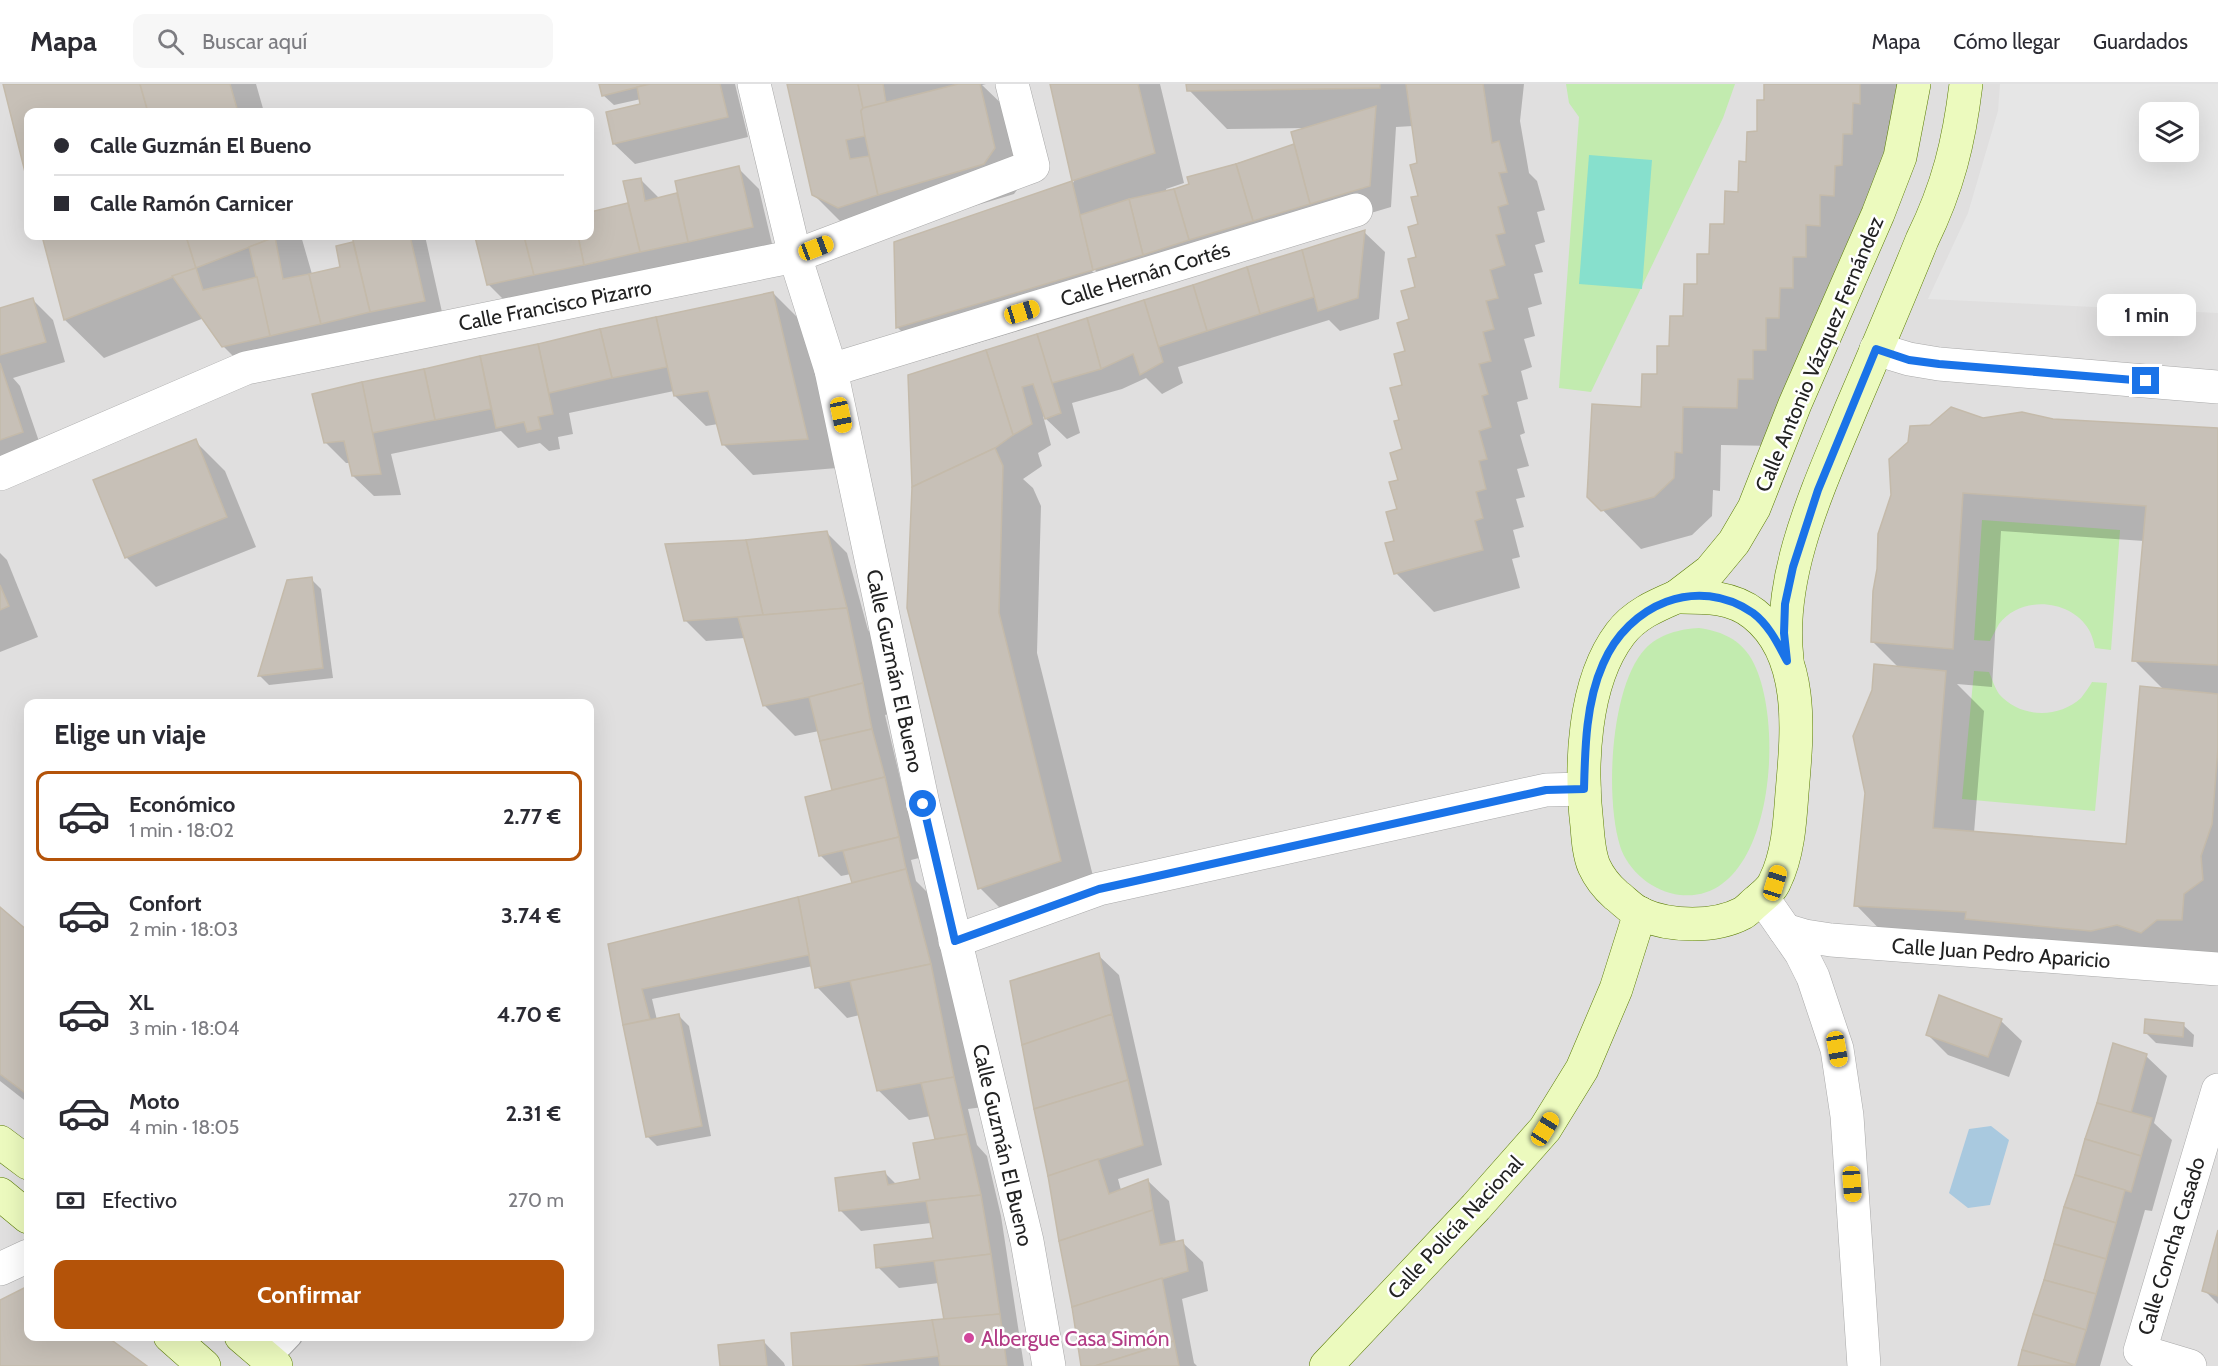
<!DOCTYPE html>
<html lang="es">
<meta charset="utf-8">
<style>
:root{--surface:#fff;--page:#f7f7f7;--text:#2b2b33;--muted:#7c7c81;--line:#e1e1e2;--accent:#b45309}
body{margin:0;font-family:Cabin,sans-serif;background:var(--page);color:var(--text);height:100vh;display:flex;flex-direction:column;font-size:22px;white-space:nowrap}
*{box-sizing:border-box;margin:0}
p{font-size:20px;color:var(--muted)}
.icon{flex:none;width:33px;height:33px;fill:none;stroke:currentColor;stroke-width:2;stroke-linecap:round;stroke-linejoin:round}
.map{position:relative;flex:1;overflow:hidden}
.sheet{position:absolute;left:24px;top:615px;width:570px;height:642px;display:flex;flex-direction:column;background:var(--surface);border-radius:12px;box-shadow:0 6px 24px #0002}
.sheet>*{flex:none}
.top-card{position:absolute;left:24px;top:24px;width:570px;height:132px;border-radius:12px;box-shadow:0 6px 24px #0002;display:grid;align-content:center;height:132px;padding:0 30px;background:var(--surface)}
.buttons{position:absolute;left:2139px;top:18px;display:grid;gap:12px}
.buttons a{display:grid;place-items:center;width:60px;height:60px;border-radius:12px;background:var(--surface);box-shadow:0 6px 24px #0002;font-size:30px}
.end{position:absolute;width:27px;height:27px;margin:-14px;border:8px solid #1a73e8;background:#fff;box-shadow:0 0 0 3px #fff}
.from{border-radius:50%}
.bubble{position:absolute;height:42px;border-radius:12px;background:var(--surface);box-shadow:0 6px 24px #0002;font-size:20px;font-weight:700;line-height:42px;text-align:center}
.car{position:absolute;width:18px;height:36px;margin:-18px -9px;border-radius:8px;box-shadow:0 0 4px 2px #0007;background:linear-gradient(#f5c518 24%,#345 0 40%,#f5c518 0 76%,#345 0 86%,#f5c518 0)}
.top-card b{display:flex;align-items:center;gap:21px;height:57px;font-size:22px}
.top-card b+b{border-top:2px solid var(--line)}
.top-card i{width:15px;height:15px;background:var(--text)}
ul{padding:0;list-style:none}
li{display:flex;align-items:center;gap:18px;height:90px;margin:0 12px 9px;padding:0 18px;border:3px solid transparent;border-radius:12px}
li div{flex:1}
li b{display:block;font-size:22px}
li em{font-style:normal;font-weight:700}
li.active{border-color:var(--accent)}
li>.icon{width:54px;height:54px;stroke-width:1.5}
h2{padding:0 30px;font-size:27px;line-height:72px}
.pay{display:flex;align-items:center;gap:15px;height:66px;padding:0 30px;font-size:22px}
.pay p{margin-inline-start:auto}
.primary-button{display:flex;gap:12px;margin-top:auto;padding:12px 30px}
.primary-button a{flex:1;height:69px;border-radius:12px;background:var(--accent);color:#fff;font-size:24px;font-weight:700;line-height:69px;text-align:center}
header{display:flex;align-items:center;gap:36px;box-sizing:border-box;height:84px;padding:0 30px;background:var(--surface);border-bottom:2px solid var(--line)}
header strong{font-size:28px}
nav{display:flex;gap:33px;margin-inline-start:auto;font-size:21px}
.search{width:420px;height:54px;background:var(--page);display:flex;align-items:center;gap:15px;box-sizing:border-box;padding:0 21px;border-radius:12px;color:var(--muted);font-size:22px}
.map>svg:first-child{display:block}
.residential{fill:#e0dfdf;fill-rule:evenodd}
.grass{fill:#c2ebaf}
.pitch{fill:#87e0cd}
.parking{fill:#e6e6e6;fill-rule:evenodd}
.water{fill:#a9c9df}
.shadow{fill:#0003;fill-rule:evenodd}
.building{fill:#c7c0b7;stroke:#c4baaa;stroke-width:1.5}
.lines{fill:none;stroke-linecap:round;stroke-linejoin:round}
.lane-casing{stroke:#a9a9a9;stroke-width:24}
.street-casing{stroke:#a9a9a9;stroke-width:34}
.secondary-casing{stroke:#5a7c05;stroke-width:34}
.lane{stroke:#fff;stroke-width:22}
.street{stroke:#fff;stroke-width:33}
.secondary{stroke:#ecfabe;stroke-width:33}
.route{stroke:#1a73e8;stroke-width:8}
.hotel-dot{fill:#d1479c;stroke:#fff;stroke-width:2}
.labels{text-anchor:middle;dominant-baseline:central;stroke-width:5;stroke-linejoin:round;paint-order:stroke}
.street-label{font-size:21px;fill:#222;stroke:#fff}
.hotel-label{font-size:21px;fill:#b23c85;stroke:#fff;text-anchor:start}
</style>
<header>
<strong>Mapa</strong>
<div class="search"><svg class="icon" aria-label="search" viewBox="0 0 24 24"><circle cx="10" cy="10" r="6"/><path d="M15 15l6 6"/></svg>Buscar aquí</div>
<nav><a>Mapa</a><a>Cómo llegar</a><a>Guardados</a></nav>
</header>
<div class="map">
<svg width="2218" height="1282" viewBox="0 0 2218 1282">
<rect width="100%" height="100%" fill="#f2f0e8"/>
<path class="residential" d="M0,0H2218V1282H0ZM28,28H590V152H28ZM2150,28H2188V68H2150ZM28,620H590V1252H28Z"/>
<g class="grass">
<path d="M1566,0H1735L1723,34L1591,308L1559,304L1579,33L1569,19Z"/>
<path d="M1982,436L2120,446L2111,566L2095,564C2094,559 2092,551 2089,546C2071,515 2021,511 1999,540C1996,545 1993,551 1990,557L1974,556Z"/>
<path d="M1699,544C1719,547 1736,553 1749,571C1787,627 1776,821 1680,811C1653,808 1628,787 1620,762C1605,714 1610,603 1645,565C1659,550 1680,545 1699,544Z"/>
<path d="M1974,587L1989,588C1992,595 1995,604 1999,610C2020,634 2058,635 2081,614C2085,609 2089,603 2092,598L2107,599L2095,727L1962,715Z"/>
</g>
<path class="pitch" d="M1589,71L1652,76L1642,205L1579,200Z"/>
<path class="parking" d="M2000,0H2218V229L1928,215L1968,129L1998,27ZM2150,28H2188V68H2150Z"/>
<path class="water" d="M1991,1042L2009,1056L1990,1121L1968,1124L1949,1109L1969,1045Z"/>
<g class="shadow">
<path d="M4,0H256L264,28H28V94Z"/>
<path d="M601,0H735L748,53L635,80L614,60L642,21L641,15L614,21L603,11Z"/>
<path d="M788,0H986L982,1L1008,26L1025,95L1014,110L869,154L844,141L814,111Z"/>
<path d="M1051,0H1160L1184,99L1166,105L1167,108L1191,101L1189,94L1296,61L1307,44L1227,45L1189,6L1187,0H1524L1520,37L1529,89L1537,97L1545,126L1537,128L1545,158L1535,161L1543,188L1534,190L1542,220L1528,224L1535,252L1524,255L1532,283L1521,287L1528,315L1517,318L1525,349L1520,351L1529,382L1517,385L1525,413L1516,415L1524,443L1513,446L1520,473L1512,475L1520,504L1434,528L1396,489L1399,397L1404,366L1401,337L1410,236L1417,204L1420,113L1419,80L1413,42L1396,43L1391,123L1119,204L1121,212L1093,184H1089L1121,216L928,274L898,244L896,159L1074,98Z"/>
<path d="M1766,0H1897L1898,58L1775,362L1721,361L1720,407L1713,406L1712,432L1692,451L1641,465L1589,412L1643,324L1740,110L1758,49L1765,18Z"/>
<path d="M738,84L759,105L773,164L509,221L488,200L476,154L489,152H590V130L630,120L641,96L660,115L678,110Z"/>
<path d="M1364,148L1385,168L1379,235L1340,247L1329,236L1178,283L1183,299L1162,310L1146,294L1122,305L1072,319L1080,349L1067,355L1043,332L1051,361L1038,369L1042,382L1023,395L1033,404L1041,422L1037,569L1099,816L1018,842L980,804L914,403L909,292Z"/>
<path d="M43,152H301L312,190L342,184L338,163L355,159L353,152H425L444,237L244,283L223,262L204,234L104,274L65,236Z"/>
<path d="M773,209L803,239L837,384L753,391L723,360L718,340L706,342L675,312L674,307L569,329L573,350L558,353L560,365L549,367L540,359L518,364L501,347L391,370L401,411L374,412L353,392L350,379H346L326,359L314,311Z"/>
<path d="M32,215L53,236L65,278L13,294L20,302L43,369L0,383V225Z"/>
<path d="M1983,336H2053L2218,345V874L1894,860L1856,821L1866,709L1899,584L1873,558ZM2001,447L2144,457L2134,576L2164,606L2128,761L1974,749L1984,627L1957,600L1992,603Z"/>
<path d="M195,357L225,387L256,463L156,503L126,473Z"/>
<path d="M826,448L847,469L868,546L877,555L892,629L885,631L919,774L911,776L916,797L936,817L983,1023L968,1025L977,1061L987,1072L1001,1132L1024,1282H795L945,1237L939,1199L899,1204L878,1183L935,1156L931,1139L861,1147L840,1126L885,1089L897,1101L922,1097L938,1056L931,1032L909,1036L878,1006L860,931L847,934L817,903L813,882L652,915L657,936L679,932L689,942L711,1052L657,1062L647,1052L610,861L854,800L851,790L841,792L821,772L807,714L833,708L819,647L795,652L764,621L745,554L706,557L685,536L746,457Z"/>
<path d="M0,469L7,476L38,553L0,568Z"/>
<path d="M311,495L321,505L333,594L269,601L259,591Z"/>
<path d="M0,825L28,848V1019L0,997Z"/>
<path d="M1098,871L1119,891L1162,1081L1118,1095L1121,1106L1148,1097L1169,1117L1176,1159L1182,1158L1203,1178L1208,1207L1182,1215L1194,1279L1197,1282H1083Z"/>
<path d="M2001,937L2022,957L2009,993L1948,971L1928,951Z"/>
<path d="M2183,941L2194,951L2193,963L2156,959L2146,949Z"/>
<path d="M2114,961L2146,972L2167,992L2154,1039L2172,1056L2152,1127L2145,1126L2100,1282H2020Z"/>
<path d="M2218,1152V1220L2204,1206Z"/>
<path d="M28,1204V1252L144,1282H0V1218Z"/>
<path d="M764,1258L784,1279L785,1282H722Z"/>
</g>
<g class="building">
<path d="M3,0H140L148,28H28V100Z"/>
<path d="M140,0H230L238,28H148Z"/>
<path d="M599,0H650L602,12Z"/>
<path d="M650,0H720L728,33L613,60L606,28L640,20L637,3Z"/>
<path d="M787,0H858L863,24L861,27L865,52L846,56L850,75L869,72L878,111L838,124L812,111Z"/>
<path d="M858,0H883L886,19L863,24Z"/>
<path d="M958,0H980L995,64L984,80L878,111L865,52L861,27L863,24Z"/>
<path d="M1050,0H1138L1155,69L1072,97Z"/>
<path d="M1186,0H1380V4L1187,7Z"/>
<path d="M1406,0H1483L1492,59L1499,57L1507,88L1499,89L1508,120L1498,123L1505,149L1496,151L1505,181L1490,186L1498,214L1486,217L1494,245L1483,248L1491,277L1479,280L1488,310L1482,312L1491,343L1479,347L1487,375L1479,377L1486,405L1476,408L1483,434L1475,437L1483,466L1394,490L1385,459L1394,457L1386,428L1397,425L1389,398L1398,396L1390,369L1402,365L1394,337L1399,336L1390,304L1402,301L1394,270L1405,267L1397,239L1409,235L1401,207L1415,203L1408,175L1416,173L1408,143L1418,140L1411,113L1418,112L1410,81L1417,79Z"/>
<path d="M1764,0H1860V20L1853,19L1852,50H1843L1842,81L1835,82L1834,112L1820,111V142L1806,141V173H1793V204H1780L1779,234H1766V266H1753V295H1738L1737,324L1683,323L1682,369L1675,368L1674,394L1654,413L1601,427L1587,413L1592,320L1641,323L1642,290H1657V262H1669L1670,232H1683L1684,200H1697V170H1709L1710,140H1724L1725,107L1738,108L1739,77L1746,78L1747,48L1757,47V16H1764Z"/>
<path d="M1376,22L1370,102L1310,120L1291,48Z"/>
<path d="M1294,60L1310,120L1253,137L1236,80Z"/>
<path d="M1236,80L1253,137L1189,156L1174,105L1189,100L1187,93Z"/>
<path d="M739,82L753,143L688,158L675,97Z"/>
<path d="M641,94L645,117L677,109L688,158L640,168L623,97Z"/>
<path d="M1072,97L1093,186L896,244L894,158Z"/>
<path d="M1174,105L1189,156L1143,171L1129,115Z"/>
<path d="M1129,115L1143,171L1093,186L1080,131Z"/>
<path d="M628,119L640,168L584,181L578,152H590V128Z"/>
<path d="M1365,146L1358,214L1318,227L1302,166Z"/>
<path d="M42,152H186L196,184L64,236Z"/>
<path d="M186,152H274L275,153L196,184Z"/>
<path d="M352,152H410L425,217L370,228Z"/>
<path d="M481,152H524L534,191L487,201L475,153Z"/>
<path d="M524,152H578L584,181L534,191Z"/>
<path d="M275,153L283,195L309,190L321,240L270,252L249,163Z"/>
<path d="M353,158L370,228L321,240L309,190L340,183L336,162Z"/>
<path d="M1302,166L1314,213L1260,230L1247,183Z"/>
<path d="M1247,183L1260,230L1207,247L1193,201Z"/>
<path d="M196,184L203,206L257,193L270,252L222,263L172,192Z"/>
<path d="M1193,201L1207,247L1158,263L1144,216Z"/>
<path d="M773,208L808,355L722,361L708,307L674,312L656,233Z"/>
<path d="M33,214L46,258L0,271V224Z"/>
<path d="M1144,216L1163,278L1140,291L1133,270L1101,285L1087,234Z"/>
<path d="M656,233L667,283L612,294L600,245Z"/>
<path d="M1087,234L1101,285L1052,299L1037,250Z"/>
<path d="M600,245L612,294L549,309L538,260Z"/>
<path d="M1037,250L1061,329L1045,335L1033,300L1022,303L1032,340L1013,351L986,266Z"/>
<path d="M538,260L553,330L538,333L541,345L527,348L524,338L496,344L480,272Z"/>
<path d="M986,266L1013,351L995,364L912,403L908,291Z"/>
<path d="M480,272L491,325L435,336L424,285Z"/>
<path d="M0,279L23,348L0,356Z"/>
<path d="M424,285L435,336L372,349L362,298Z"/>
<path d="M362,298L381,390L352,392L344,357L324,359L312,310Z"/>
<path d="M1951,323L1983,334L2022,328L2053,335L2218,344V581L2132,577L2146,422L1963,409L1953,565L1871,558L1873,507L1877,485L1878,450L1891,411L1889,375L1908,358L1910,342L1930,341Z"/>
<path d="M196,355L227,433L125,474L93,396Z"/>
<path d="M995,364L1003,382L999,529L1061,777L978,805L907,524L912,403Z"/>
<path d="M827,447L847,524L763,531L746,456Z"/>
<path d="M746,456L763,531L684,537L665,460Z"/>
<path d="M312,493L323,584L258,592L287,496Z"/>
<path d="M0,501L9,522L0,526Z"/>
<path d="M847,524L863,599L809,613L763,622L738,533Z"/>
<path d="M1874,580L1946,587L1933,744L2126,760L2140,602L2218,610V664L2212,740L2201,772L2203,796L2184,810L2182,836H2157L2141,849L2117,841L2091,847L1965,835L1966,828L1854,822L1865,709L1853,652L1872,606Z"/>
<path d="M863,599L872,645L820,657L809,613Z"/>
<path d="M872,645L885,693L832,706L820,657Z"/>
<path d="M885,693L899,753L819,772L805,713Z"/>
<path d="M899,753L906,785L852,799L843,767Z"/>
<path d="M906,785L931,880L815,904L798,813Z"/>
<path d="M798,813L809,871L642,905L650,935L623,941L608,860Z"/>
<path d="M0,823L28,847V1011L0,990Z"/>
<path d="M1099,869L1112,930L1022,961L1010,897Z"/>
<path d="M931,880L954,993L877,1007L850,897Z"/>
<path d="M1939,911L2002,935L1988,973L1926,951Z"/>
<path d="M679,930L702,1042L646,1053L623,941Z"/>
<path d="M1112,930L1128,996L1034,1025L1022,961Z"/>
<path d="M2145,935L2184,939L2183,953L2144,949Z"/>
<path d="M2113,959L2147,970L2131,1029L2097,1019Z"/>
<path d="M954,993L967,1050L935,1055L921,999Z"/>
<path d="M1128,996L1143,1061L1048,1092L1034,1025Z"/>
<path d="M2097,1019L2152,1034L2141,1072L2085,1055Z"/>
<path d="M967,1050L981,1111L839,1127L835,1094L885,1087L888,1101L920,1095L913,1059Z"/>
<path d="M2085,1055L2141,1072L2131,1108L2075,1091Z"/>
<path d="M1098,1075L1109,1110L1148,1095L1153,1126L1059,1157L1048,1092Z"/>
<path d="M2075,1091L2125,1106L2116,1139L2064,1123Z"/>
<path d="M981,1111L991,1170L876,1184L874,1161L933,1154L926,1117Z"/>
<path d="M2064,1123L2116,1139L2106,1175L2054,1160Z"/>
<path d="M1153,1126L1160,1161L1183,1156L1188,1187L1072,1223L1059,1157Z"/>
<path d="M2218,1146V1212L2202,1207Z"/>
<path d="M2054,1160L2106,1175L2096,1210L2044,1196Z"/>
<path d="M991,1170L1000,1230L944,1236L934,1177Z"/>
<path d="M1162,1194L1174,1257L1095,1282H1081L1072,1223Z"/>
<path d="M2044,1196L2096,1210L2086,1246L2033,1230Z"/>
<path d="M28,1202V1252H106L147,1282H0V1216Z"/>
<path d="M1000,1230L1007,1282H940L932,1236Z"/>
<path d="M2033,1230L2086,1246L2075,1281L2022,1266Z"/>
<path d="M932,1236L939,1272L854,1282H793L791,1249Z"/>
<path d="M764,1256L767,1282H720L718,1261Z"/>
<path d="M1174,1257L1179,1282H1095Z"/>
<path d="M2022,1266L2075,1281L2018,1282Z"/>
</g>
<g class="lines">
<g class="lane-casing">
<path id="lane" d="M269,1275L291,1252"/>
</g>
<g class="street-casing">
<g id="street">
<path d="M754,0L795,172L831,286L923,720L1027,1157L1049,1282"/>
<path d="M1876,265L1909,275L1939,280L2218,303"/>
<path d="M831,286L1356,126"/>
<path d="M0,390L246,284L795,172L1033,82L1012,0"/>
<path d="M1762,813L1801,869L1813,893L1837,965L1847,1032L1864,1282"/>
<path d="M1785,846L1805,852L1831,856L2218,885"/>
<path d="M955,857L1099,805L1546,706L1584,705"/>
<path d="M0,1185L28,1172"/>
<path d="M2190,1282L2140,1267L2218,1006"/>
</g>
</g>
<g class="secondary-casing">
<g id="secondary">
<path d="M1676,513C1704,513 1731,512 1754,530C1806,571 1797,651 1792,709C1790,737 1788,771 1775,797C1772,805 1763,812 1757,817C1752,821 1748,826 1743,829C1715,844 1670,843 1641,830C1632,826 1624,817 1616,811C1608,804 1599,793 1594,782C1589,770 1588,755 1587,742C1580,683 1583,599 1620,550C1634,531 1655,522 1676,513Z"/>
<path d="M1676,513L1710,487L1734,458L1754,424L1795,320L1878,130L1900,73L1914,0"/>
<path d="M1787,575C1777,490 1819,403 1851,325C1875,269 1899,213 1922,156C1948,103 1959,58 1966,0"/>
<path d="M0,1058L28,1079"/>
<path d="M0,1110L28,1133"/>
<path d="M170,1252L204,1282"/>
<path d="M241,1252L276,1282"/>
<path d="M1326,1282L1476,1123L1545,1045L1582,985L1616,905L1640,829"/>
</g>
</g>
<use href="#lane" class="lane"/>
<use href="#street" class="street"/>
<use href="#secondary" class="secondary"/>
</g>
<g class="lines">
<path class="route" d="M923,720L955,857L1099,805L1546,706L1584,705C1585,664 1586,618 1603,580C1628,521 1697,490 1753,529C1769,541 1778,560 1787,577L1784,549L1785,520L1793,483L1818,406L1876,265L1909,276L1939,280L2146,297"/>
</g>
<circle class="hotel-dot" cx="969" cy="1254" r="6"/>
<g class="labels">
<g class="street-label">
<text transform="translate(1145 190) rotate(-17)">Calle Hernán Cortés</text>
<text transform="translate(555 221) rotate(-11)">Calle Francisco Pizarro</text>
<text transform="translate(1819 270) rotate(-67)">Calle Antonio Vázquez Fernández</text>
<text transform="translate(895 587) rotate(78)">Calle Guzmán El Bueno</text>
<text transform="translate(2001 869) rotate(4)">Calle Juan Pedro Aparicio</text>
<text transform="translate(1003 1061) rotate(77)">Calle Guzmán El Bueno</text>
<text transform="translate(1455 1143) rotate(-47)">Calle Policía Nacional</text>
<text transform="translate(2171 1162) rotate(-73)">Calle Concha Casado</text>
</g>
<g class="hotel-label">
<text x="981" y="1254">Albergue Casa Simón</text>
</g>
</g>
</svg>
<div class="buttons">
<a><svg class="icon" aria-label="layers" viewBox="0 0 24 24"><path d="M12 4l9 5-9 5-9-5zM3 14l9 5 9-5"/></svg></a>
</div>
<i class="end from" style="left:923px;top:720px"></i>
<i class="end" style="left:2146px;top:297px"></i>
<div class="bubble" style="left:2097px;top:210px;width:99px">1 min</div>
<i class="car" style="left:816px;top:164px;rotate:69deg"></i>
<i class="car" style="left:1022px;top:228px;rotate:73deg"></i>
<i class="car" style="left:841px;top:331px;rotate:168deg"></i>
<i class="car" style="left:1775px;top:799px;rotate:17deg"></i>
<i class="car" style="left:1837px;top:965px;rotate:170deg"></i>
<i class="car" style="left:1545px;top:1045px;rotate:32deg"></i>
<i class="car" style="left:1852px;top:1100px;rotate:176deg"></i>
<div class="top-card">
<b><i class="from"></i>Calle Guzmán El Bueno</b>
<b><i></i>Calle Ramón Carnicer</b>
</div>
<section class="sheet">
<h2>Elige un viaje</h2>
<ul>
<li class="active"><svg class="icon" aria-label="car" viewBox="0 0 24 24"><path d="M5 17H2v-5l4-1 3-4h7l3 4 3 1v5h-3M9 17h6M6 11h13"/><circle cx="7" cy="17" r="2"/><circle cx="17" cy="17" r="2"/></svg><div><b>Económico</b><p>1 min · 18:02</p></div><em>2.77 €</em></li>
<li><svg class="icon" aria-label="car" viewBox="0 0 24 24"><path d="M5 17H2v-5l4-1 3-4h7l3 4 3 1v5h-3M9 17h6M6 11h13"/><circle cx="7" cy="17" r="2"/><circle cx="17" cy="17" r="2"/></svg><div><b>Confort</b><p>2 min · 18:03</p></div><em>3.74 €</em></li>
<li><svg class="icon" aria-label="car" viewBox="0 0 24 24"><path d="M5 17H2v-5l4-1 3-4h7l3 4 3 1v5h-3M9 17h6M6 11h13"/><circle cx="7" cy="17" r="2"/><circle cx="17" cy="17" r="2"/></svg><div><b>XL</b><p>3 min · 18:04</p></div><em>4.70 €</em></li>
<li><svg class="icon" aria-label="car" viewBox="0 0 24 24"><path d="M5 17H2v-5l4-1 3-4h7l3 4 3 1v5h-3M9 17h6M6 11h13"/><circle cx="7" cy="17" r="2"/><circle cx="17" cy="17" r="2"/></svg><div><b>Moto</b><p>4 min · 18:05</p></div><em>2.31 €</em></li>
</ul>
<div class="pay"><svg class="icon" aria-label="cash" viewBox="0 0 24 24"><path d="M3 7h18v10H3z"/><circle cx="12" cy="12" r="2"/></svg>Efectivo<p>270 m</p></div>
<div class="primary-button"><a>Confirmar</a></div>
</section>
</div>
